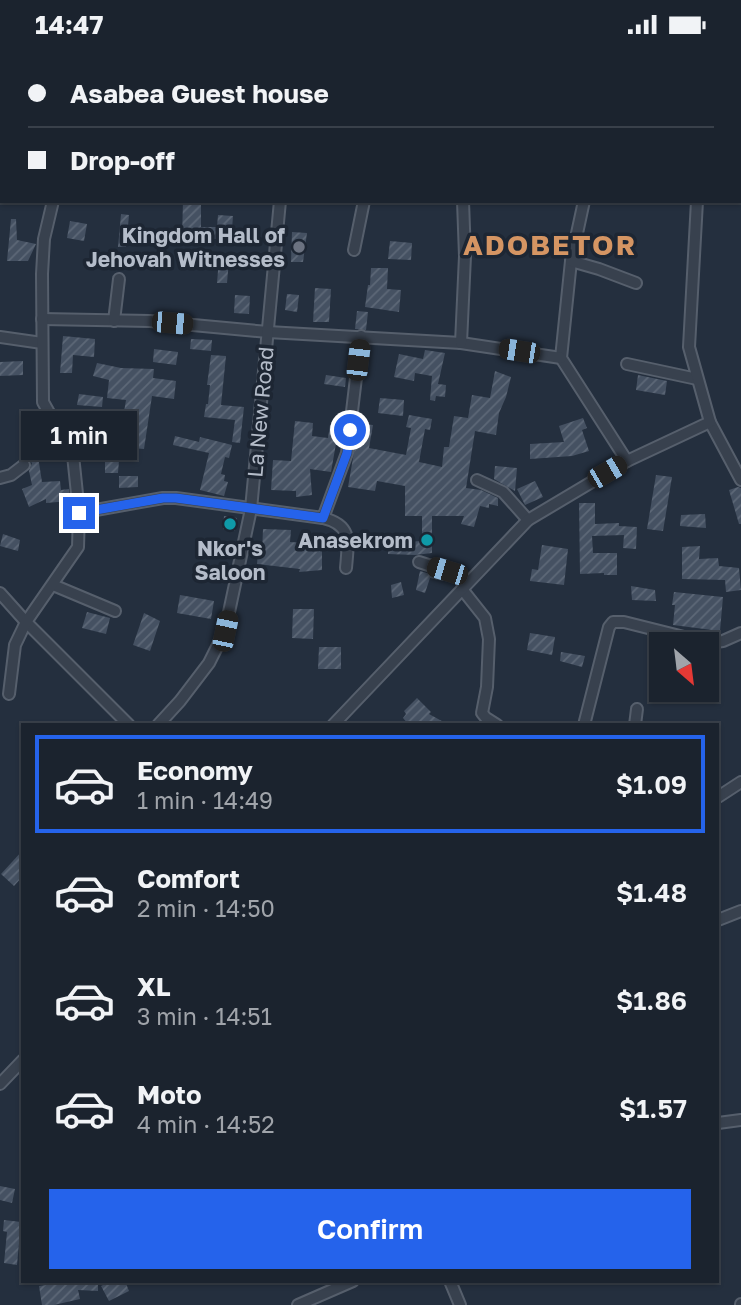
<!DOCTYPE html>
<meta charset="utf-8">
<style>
:root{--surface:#1b232e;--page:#282f3a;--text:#f1f3f6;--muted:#a0a4aa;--line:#39404a;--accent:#2563eb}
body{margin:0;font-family:"Golos Text",sans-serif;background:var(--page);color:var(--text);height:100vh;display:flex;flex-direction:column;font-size:26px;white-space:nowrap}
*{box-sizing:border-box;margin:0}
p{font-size:23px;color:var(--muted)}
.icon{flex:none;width:38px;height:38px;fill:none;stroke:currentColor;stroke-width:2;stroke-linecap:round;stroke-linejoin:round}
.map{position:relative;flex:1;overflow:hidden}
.details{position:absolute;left:21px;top:674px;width:698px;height:560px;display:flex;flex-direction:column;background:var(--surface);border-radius:0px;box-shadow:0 2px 5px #0004,0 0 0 2px var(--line)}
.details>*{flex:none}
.top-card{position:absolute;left:0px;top:0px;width:742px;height:154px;box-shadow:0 2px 5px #0004,0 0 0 2px var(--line);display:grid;align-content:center;height:154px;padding:0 28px;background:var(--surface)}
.needle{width:46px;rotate:152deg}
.controls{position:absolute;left:649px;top:583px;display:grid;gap:14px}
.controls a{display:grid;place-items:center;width:70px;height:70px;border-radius:0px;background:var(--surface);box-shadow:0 2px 5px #0004,0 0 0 2px var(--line);font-size:35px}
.end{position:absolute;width:32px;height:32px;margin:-16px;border:9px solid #2563eb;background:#fff;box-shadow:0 0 0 4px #fff}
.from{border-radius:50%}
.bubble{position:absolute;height:49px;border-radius:0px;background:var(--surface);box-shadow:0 2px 5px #0004,0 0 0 2px var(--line);font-size:23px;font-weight:600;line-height:49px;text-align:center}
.car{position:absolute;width:21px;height:42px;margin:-21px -10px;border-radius:9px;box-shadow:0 0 5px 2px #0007;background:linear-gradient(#222 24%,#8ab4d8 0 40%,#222 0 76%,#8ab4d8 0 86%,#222 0)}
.top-card b{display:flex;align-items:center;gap:24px;height:66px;font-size:26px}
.top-card b+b{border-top:2px solid var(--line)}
.top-card i{width:18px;height:18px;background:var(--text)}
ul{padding:12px 0 0;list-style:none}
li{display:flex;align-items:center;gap:21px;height:98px;margin:0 14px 10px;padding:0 14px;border:4px solid transparent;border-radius:0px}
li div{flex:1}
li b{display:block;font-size:26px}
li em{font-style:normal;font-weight:600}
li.current{border-color:var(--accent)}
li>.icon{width:63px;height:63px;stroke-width:1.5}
.primary-button{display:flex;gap:14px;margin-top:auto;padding:14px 28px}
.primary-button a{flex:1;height:80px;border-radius:0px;background:var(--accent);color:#fff;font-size:28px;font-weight:600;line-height:80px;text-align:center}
.status{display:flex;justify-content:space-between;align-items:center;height:49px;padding:0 35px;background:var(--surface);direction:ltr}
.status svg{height:19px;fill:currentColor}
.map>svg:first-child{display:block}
.building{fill:url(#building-hatch)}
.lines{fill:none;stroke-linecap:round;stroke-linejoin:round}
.minor-casing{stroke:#565f6c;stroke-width:14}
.minor{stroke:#38414e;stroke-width:10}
.route{stroke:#2563eb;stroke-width:9}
.worship-dot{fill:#6b7280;stroke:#1d2633;stroke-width:2.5}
.culture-dot{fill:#0f9aa8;stroke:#1d2633;stroke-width:2.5}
.labels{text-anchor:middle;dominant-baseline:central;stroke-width:7;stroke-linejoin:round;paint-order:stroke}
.poi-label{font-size:21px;font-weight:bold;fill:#b4bcc9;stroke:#1d2633;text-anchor:end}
.street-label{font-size:21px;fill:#b4bcc9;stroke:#1d2633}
.district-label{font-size:28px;font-weight:bold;letter-spacing:2px;fill:#d59563;stroke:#1d2633}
</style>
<div class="status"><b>14:47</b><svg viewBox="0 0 49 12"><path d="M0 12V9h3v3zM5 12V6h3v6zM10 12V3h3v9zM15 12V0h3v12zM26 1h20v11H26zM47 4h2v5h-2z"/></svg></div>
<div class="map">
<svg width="741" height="1256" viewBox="0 0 741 1256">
<defs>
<pattern id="building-hatch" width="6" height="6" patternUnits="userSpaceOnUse" patternTransform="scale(1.75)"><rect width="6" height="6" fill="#455162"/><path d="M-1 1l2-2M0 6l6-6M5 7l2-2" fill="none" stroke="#5d6877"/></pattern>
</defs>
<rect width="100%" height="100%" fill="#242f3e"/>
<g class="building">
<path d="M183,152H201V178H217L218,166L233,167L231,193L216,190L182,189Z"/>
<path d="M121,165L129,166L126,198H118Z"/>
<path d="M11,170H16L17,191L36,195L28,212H7Z"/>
<path d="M70,172L87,175L84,192L67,189Z"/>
<path d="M292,183L307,184L303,213H291Z"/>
<path d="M390,192L412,194L411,211L388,210Z"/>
<path d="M219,210L229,211L227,234H217Z"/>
<path d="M371,219H388L387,240L401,241L399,263L365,258L368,236H370Z"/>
<path d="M315,239L331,240L329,273H313Z"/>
<path d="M287,245L299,246L297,263L285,261Z"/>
<path d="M235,246L250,247L249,265L234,264Z"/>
<path d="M357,262L368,263L366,281L355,280Z"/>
<path d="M63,287L95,290L94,308L73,306L72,324H60Z"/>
<path d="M191,290L212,291L211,302L190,300Z"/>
<path d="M154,300L178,303L176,316L153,313Z"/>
<path d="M425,301L445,304L438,335L446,336L445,348L436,347L435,352L430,351L432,327L415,324L414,332L394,328L399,305L423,310Z"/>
<path d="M211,306L226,307L221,356L244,358L240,394L232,393L235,371L204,368L206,355H208L210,336H207Z"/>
<path d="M23,312V326L0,327V313Z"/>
<path d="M97,314L121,319L154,320L153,329L176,332L174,350L152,347L144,400L132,399L137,365L124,363L126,351L107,349L109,331L93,327Z"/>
<path d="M495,322L511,328L506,348L499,364L496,386L475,382L466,439L481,441L498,449V457L489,455V459L480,457L474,478L461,475L464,467H432V504L415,506L388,505V494L422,492V467H405V437L377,432L375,442L348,438L358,380H362V375L373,376L369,399L406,406L411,379L406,378L409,366L432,370L430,381L425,380L419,413L442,418L444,398H449L454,367L468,369L472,346L490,349Z"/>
<path d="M326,326L346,329L345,338L324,335Z"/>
<path d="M638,326L667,332L665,346L636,341Z"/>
<path d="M79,345L103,348L102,358L77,356Z"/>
<path d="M380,349L404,351L403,367L378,364Z"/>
<path d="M106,364L121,367L117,396L102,394Z"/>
<path d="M583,369L587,379L582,381L589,402L572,407L530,410V395L564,393L559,377Z"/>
<path d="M295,372L313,374L312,387L328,389L330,376L342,378L341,389H337L331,423L310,420L312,446L296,448V442L271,441L273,411L291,412Z"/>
<path d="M175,387L199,393L200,388L232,396L229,409L225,408L221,425L225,426L224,432L228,433L224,447L200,441L209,404L173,396Z"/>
<path d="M40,388V401H37L42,433L60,432L61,441L69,440L70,452L46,454V450L29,458L22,440L32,436L29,422L32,414L27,409L28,390Z"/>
<path d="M105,411H119L118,424H105Z"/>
<path d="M495,417L517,419L515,442L494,430Z"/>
<path d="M656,426L672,428L663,482L647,480Z"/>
<path d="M119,427H138V438L119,439Z"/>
<path d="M535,432L543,448L525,456L517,440Z"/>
<path d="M738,438L741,439V475H739L729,441Z"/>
<path d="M579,454H595V475L619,474V477L637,478L636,500L623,499L624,486L592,487L593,504H617V526H604V524L580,525Z"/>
<path d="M705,465L706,479L680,477L681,466Z"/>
<path d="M224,467L237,469L235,482L223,480Z"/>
<path d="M263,480L291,481L290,493L322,495V521L299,523L300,520L257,515L258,504H262Z"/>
<path d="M3,485L20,491L18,502L0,497Z"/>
<path d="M542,496L568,500L564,536L530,532L532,520L538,521Z"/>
<path d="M700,497L699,510L718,509L719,517L739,519L741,541L726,543L725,531L682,530V498Z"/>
<path d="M420,522L444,529L443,532L430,529L425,544L416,541Z"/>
<path d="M401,533L404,546L392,549L391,536Z"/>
<path d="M631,537L655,541L656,552L632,551Z"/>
<path d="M674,543L723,548L720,582L673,576L675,556H672Z"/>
<path d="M180,546L214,552L211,570L177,564Z"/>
<path d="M293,560H314L313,590L292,589Z"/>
<path d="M87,563L110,569L106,585L82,579Z"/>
<path d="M144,564L160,572L150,602L133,596Z"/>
<path d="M530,584L555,588L552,606L527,601Z"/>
<path d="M319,598H341V620H318Z"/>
<path d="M561,603L585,607L582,618L560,612Z"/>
<path d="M417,649L431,663L429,665L449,676H409L403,669L406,665L404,662Z"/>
<path d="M23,801V827L14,837L1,825Z"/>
<path d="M0,1137L15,1140L12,1154L0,1151Z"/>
<path d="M4,1171L21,1173L17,1216L4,1214L7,1183L3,1182Z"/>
<path d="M59,1232H98V1242L78,1241L80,1250L54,1256H42L39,1237L60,1234Z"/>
<path d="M111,1232H125L129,1242L109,1252L101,1237Z"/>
</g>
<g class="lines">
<g class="minor-casing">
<g id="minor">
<path d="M464,0L465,2"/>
<path d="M76,2V0"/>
<path d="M97,2V0"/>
<path d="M188,2V0"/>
<path d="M291,2V0"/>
<path d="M704,2V0"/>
<path d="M0,17L2,18"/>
<path d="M0,61L2,62"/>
<path d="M584,152L571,212L561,309L627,412"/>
<path d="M354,201L364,152"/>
<path d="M571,212L599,220L636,234"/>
<path d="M42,270L150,272L268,283L461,294L561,309"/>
<path d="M114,272L119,230"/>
<path d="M0,288L42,294"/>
<path d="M461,294L465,207L463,152"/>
<path d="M627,315L697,330"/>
<path d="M710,373L741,431"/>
<path d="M0,429L11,426L24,416"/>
<path d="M477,431L503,443L528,471"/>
<path d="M79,464L163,449H176L323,469L347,404L361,287"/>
<path d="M323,469C353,476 348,494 346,519"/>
<path d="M419,513L447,522L468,532"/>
<path d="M53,536L115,562"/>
<path d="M462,540L485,569L489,590L487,638L482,664L486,669L497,676"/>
<path d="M0,544L26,573L129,676"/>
<path d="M9,645L15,596L26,573L78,498L79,464L73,406L43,353L42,225L44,190L53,152"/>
<path d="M158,676L180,652L209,614L225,582L251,460L280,152"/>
<path d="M333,676L528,471L627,412L710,373L689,298L697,152"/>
<path d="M584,676L609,578L613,573H624L708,594L723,592L741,584"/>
<path d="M635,676L637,660"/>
<path d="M718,748L741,733"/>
<path d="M718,871L741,862"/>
<path d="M0,1035L23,1011"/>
<path d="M718,1074L741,1071"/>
<path d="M450,1232L460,1256"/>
<path d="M298,1256L353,1232"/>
<path d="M741,1256V1255"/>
</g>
</g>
<use href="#minor" class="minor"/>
</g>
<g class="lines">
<path class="route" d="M79,464L163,449H176L323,469L347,404L350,381"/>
</g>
<circle class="worship-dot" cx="299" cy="198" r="7"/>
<g class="culture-dot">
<circle cx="230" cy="475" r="7"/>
<circle cx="427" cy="491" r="7"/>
</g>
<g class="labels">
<g class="poi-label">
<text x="285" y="186">Kingdom Hall of<tspan x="285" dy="24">Jehovah Witnesses</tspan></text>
<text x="413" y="491">Anasekrom</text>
<text x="230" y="499" text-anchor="middle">Nkor's<tspan x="230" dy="24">Saloon</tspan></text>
</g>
<g class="street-label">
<text transform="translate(260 363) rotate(-85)">La New Road</text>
</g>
<g class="district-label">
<text x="550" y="195">ADOBETOR</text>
</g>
</g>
</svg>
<div class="controls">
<a><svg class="needle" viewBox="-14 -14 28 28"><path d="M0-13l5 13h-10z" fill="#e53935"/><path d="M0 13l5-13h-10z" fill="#a0a4aa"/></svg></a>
</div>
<i class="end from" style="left:350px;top:381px"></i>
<i class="end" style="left:79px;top:464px"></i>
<div class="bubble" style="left:21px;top:362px;width:116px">1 min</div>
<i class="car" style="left:172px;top:274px;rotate:95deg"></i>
<i class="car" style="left:519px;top:302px;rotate:279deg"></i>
<i class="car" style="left:358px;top:311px;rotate:7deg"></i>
<i class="car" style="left:607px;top:423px;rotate:60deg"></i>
<i class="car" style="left:447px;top:522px;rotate:287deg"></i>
<i class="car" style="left:225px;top:582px;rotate:12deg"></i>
<div class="top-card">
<b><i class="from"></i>Asabea Guest house</b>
<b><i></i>Drop-off</b>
</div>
<section class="details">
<ul>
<li class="current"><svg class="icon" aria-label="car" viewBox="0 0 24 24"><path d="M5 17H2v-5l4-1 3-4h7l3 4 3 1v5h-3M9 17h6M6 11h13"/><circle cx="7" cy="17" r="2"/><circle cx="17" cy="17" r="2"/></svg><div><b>Economy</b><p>1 min · 14:49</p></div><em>$1.09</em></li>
<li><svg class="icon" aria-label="car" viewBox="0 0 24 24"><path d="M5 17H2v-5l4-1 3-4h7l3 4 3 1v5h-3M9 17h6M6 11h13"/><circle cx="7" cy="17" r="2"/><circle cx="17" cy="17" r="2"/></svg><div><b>Comfort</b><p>2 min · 14:50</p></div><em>$1.48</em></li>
<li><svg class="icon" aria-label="car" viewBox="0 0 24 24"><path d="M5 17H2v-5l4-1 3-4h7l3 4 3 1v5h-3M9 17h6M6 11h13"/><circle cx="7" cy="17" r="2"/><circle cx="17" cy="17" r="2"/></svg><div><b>XL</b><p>3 min · 14:51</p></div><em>$1.86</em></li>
<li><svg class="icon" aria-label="car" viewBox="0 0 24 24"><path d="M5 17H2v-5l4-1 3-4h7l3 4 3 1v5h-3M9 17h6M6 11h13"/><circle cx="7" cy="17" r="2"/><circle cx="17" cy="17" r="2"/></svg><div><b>Moto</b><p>4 min · 14:52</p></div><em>$1.57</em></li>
</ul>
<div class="primary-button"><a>Confirm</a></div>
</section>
</div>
